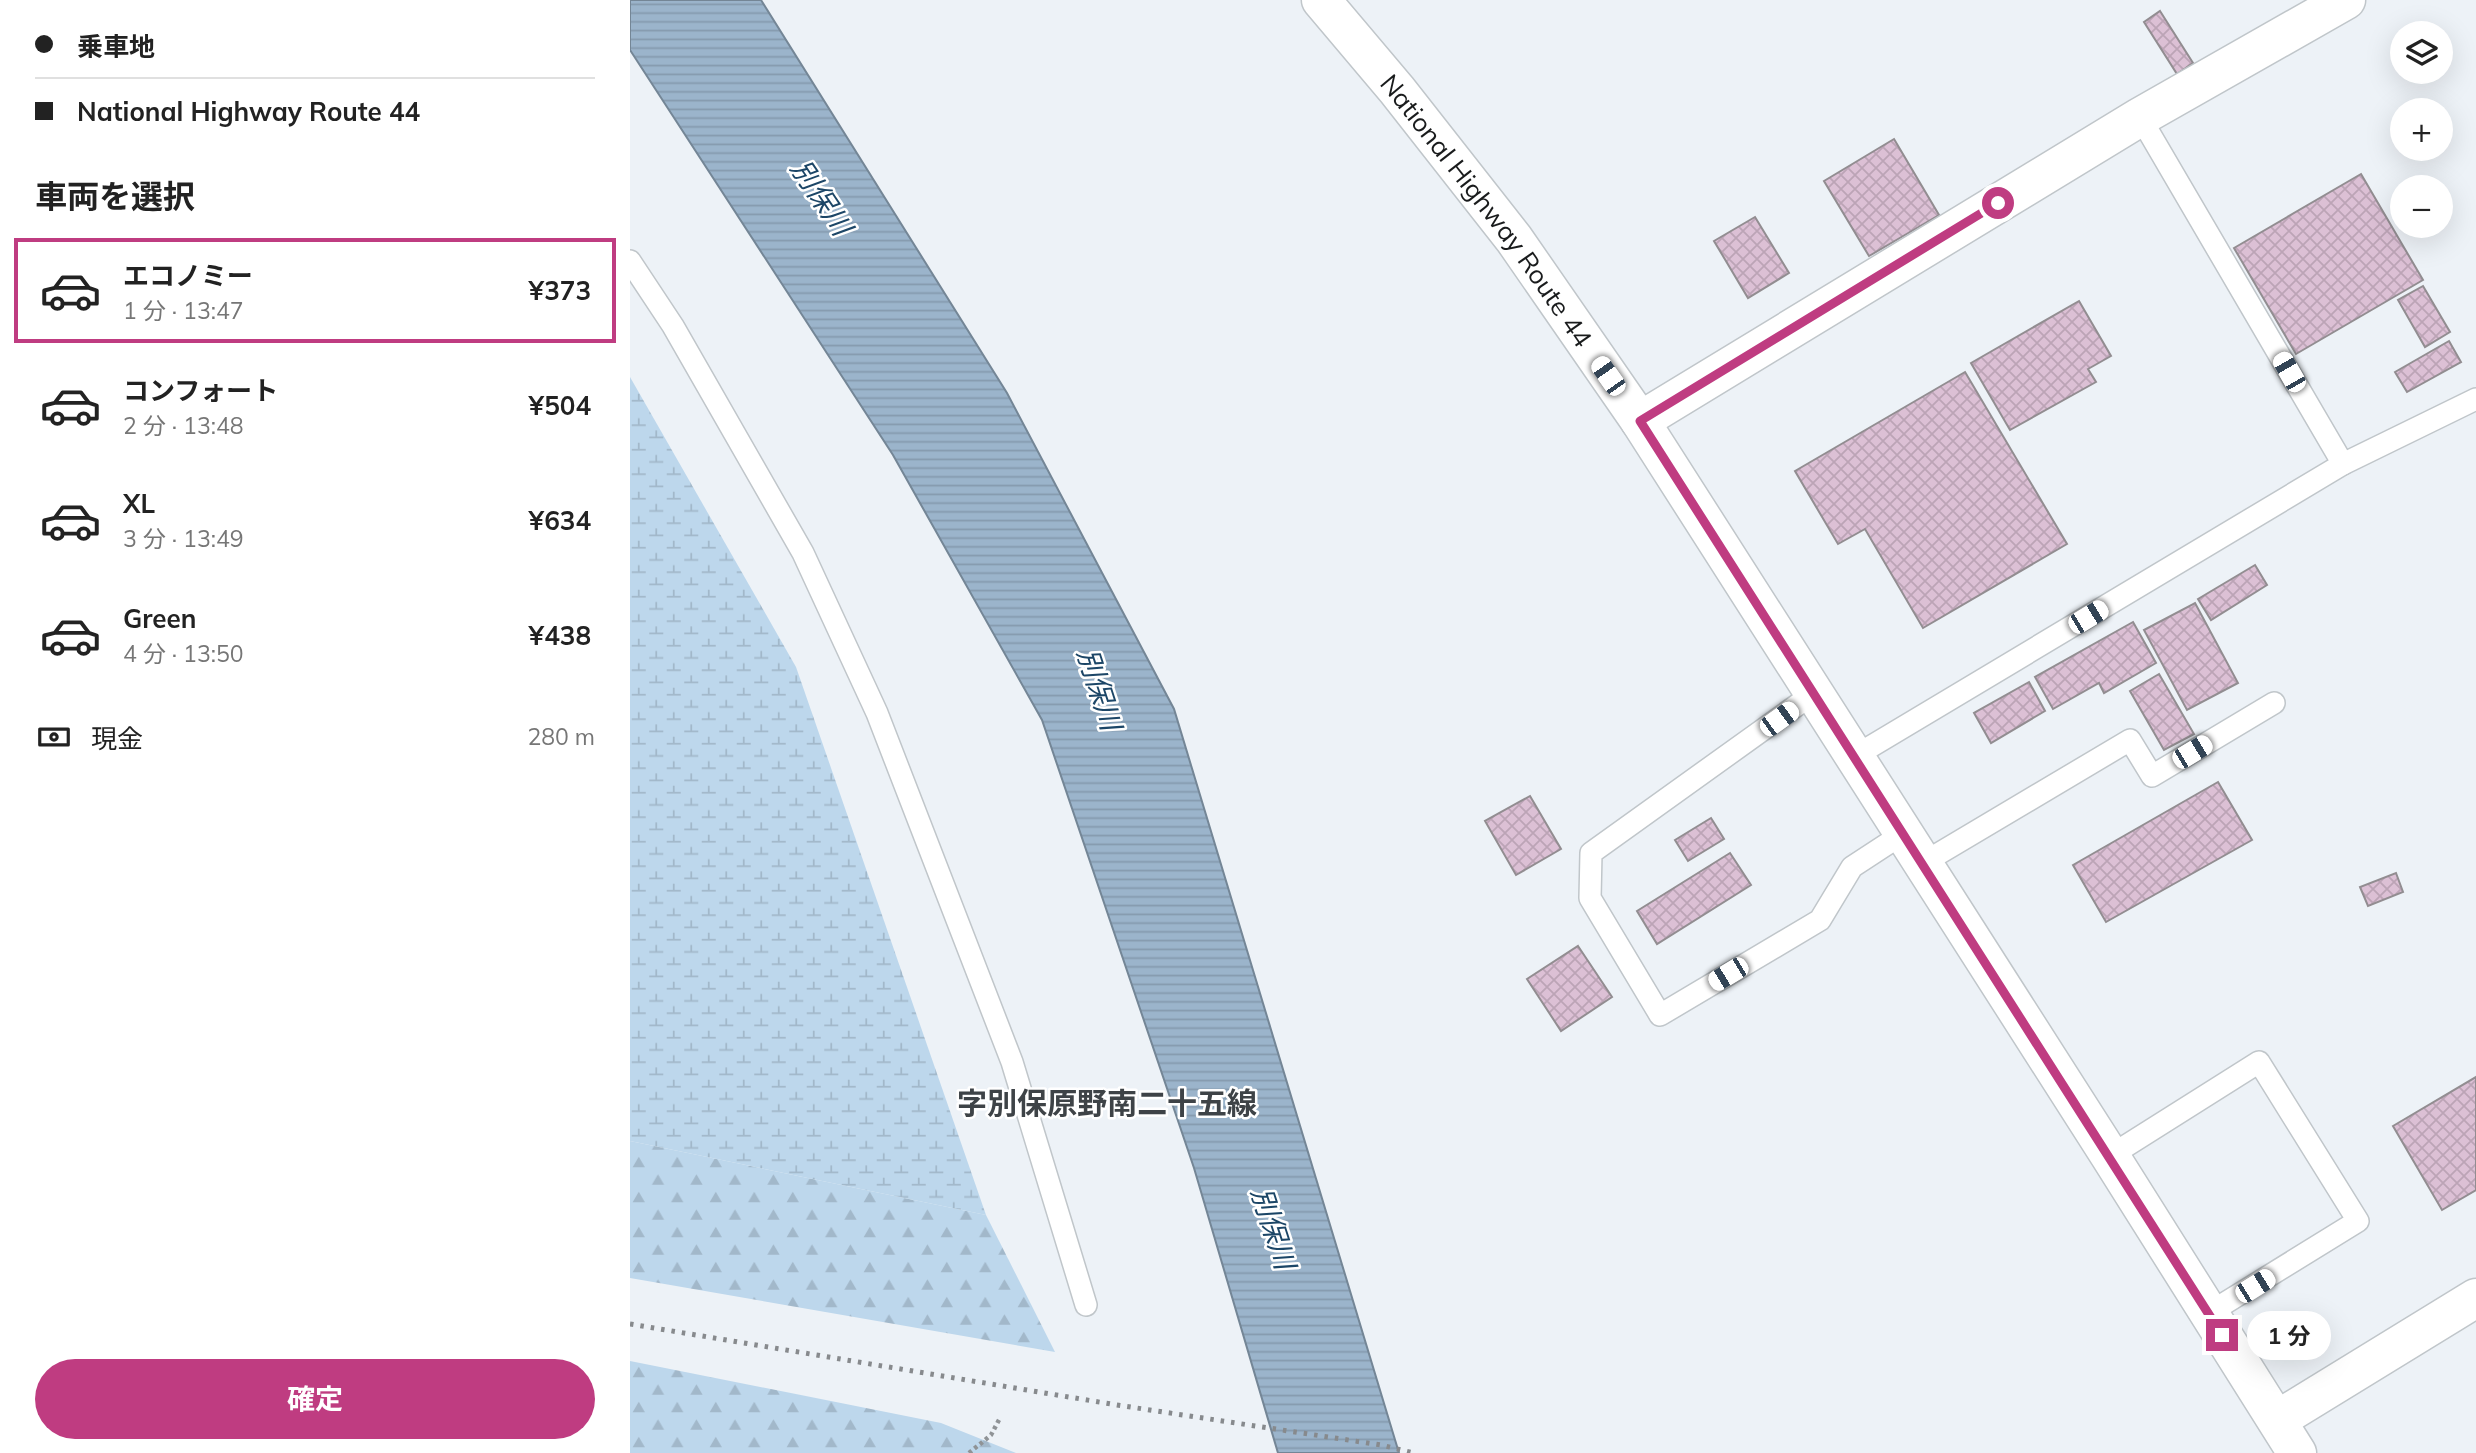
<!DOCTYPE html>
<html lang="ja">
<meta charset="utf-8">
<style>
:root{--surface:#fff;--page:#f2f2f2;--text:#222;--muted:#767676;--line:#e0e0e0;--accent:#bf3c81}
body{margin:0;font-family:Mulish,"Noto Sans JP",sans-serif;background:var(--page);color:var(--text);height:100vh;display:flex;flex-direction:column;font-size:26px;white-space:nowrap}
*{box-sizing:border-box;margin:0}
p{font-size:23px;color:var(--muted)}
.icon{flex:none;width:38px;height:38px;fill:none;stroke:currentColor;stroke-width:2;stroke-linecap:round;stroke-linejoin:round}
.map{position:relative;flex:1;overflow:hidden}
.details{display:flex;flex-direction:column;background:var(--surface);width:630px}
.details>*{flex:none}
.hud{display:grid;align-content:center;height:154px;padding:0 35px;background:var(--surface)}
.fabs{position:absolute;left:1760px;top:21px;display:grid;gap:14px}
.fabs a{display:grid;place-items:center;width:63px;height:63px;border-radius:50%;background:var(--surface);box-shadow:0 7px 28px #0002;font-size:35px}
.end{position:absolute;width:32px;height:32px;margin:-16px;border:9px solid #bf3c81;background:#fff;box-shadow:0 0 0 4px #fff}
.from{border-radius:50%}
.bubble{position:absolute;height:49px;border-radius:24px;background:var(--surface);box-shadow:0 7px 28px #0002;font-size:23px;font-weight:700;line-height:49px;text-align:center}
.car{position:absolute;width:21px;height:42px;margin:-21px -10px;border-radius:9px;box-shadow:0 0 5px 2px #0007;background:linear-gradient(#fff 24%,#345 0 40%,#fff 0 76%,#345 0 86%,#fff 0)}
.hud b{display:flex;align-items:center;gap:24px;height:66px;font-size:26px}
.hud b+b{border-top:2px solid var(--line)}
.hud i{width:18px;height:18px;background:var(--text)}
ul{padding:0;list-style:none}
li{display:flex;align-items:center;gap:21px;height:105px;margin:0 14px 10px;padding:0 21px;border:4px solid transparent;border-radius:0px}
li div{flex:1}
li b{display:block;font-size:26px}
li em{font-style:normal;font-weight:700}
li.current{border-color:var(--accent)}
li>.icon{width:63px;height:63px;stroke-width:1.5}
h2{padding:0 35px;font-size:32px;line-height:84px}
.pay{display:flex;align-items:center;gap:18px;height:77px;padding:0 35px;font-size:26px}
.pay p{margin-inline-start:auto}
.primary-button{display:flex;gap:14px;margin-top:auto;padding:14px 35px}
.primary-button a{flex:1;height:80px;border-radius:42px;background:var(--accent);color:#fff;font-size:28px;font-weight:700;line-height:80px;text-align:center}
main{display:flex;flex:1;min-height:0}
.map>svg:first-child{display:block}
.forest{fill:url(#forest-firs)}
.wetland{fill:url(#wetland-marsh)}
.water{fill:url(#water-rules);stroke:#748696;stroke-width:2}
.building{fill:url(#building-cross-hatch);stroke:#928d91;stroke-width:2}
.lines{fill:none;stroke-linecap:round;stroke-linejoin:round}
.lane-casing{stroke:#c0c6ca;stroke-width:24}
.street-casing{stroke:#c0c6ca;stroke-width:41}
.highway-casing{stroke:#c0c6ca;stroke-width:41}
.path{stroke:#8f9396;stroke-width:4.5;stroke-dasharray:3.5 3.5;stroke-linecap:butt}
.lane{stroke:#fff;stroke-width:21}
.street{stroke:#fff;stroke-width:38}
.highway{stroke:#fff;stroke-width:38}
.rail{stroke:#878a8d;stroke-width:5;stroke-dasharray:3.5 7;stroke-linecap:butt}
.route{stroke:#bf3c81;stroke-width:9}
.labels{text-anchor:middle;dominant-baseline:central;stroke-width:5;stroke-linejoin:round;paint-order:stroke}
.street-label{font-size:26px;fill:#191b1c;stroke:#fff}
.water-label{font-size:28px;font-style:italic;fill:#1c4667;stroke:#fff}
.quarter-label{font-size:30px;font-weight:bold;fill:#3e4347;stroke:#fff}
</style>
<main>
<section class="details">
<div class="hud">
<b><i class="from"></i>乗車地</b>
<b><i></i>National Highway Route 44</b>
</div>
<h2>車両を選択</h2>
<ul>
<li class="current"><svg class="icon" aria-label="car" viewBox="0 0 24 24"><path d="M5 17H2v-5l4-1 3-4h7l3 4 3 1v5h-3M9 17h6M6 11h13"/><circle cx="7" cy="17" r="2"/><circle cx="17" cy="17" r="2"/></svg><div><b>エコノミー</b><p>1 分 · 13:47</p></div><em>¥373</em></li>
<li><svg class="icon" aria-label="car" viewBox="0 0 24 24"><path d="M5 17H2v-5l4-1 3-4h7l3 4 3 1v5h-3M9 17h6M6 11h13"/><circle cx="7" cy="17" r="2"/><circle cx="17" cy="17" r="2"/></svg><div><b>コンフォート</b><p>2 分 · 13:48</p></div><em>¥504</em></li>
<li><svg class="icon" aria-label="car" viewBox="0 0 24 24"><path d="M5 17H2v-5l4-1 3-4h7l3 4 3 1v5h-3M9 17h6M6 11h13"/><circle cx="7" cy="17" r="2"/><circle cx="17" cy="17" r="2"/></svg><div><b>XL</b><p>3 分 · 13:49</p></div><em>¥634</em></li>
<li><svg class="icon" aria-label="car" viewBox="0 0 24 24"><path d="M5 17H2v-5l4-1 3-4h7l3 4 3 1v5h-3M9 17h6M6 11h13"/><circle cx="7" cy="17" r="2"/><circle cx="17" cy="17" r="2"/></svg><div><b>Green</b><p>4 分 · 13:50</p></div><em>¥438</em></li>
</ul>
<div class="pay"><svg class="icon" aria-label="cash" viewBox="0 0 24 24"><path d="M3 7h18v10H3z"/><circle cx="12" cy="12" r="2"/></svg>現金<p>280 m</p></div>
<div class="primary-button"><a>確定</a></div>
</section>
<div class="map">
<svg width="1846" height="1453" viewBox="0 0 1846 1453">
<defs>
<pattern id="forest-firs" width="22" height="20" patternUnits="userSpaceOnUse" patternTransform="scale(1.75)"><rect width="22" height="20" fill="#bdd7ec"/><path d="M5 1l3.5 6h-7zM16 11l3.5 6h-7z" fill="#a2b8ca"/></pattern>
<pattern id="wetland-marsh" width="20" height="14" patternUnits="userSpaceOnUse" patternTransform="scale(1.75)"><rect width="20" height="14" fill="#bdd7ec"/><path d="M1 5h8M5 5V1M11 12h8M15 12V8" fill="none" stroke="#a2b8ca"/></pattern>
<pattern id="water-rules" width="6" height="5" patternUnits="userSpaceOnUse" patternTransform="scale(1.75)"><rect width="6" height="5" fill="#9bb4cb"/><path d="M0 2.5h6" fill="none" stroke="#859aae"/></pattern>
<pattern id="building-cross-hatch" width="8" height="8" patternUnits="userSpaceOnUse" patternTransform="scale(1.75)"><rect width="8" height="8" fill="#dcc0d5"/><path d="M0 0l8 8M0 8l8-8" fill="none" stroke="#bca4b6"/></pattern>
</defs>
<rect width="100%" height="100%" fill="#edf2f7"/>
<g class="forest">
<path d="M0,1141L356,1215L425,1352L0,1278Z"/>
<path d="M0,1361L311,1423L386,1453H0Z"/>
</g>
<path class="wetland" d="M0,377L166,667L356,1215L0,1141Z"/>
<path class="water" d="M0,0H131L377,393L544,709L769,1453H648L564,1168L412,720L263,455L0,50Z"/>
<g class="building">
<path d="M1530,11L1563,63L1547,74L1514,22Z"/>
<path d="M1264,139L1309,215L1239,256L1194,181Z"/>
<path d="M1731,174L1793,280L1666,354L1604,248Z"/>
<path d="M1125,217L1159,273L1118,298L1084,241Z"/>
<path d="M1793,286L1820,332L1795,347L1768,300Z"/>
<path d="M1449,301L1481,356L1458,369L1466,382L1380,430L1341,363Z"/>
<path d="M1819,341L1831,362L1777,392L1765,372Z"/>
<path d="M1335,372L1437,544L1293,628L1235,529L1208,544L1165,471Z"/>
<path d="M1625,565L1637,585L1581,620L1568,599Z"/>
<path d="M1565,603L1608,683L1557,710L1514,630Z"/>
<path d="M1503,622L1526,663L1474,693L1469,683L1423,709L1405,677Z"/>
<path d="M1529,674L1564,734L1534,750L1500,691Z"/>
<path d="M1399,682L1415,711L1361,743L1344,713Z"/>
<path d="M1588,782L1622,840L1476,922L1443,865Z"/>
<path d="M900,796L931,849L886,875L855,821Z"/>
<path d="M1081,818L1094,839L1058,861L1045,840Z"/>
<path d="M1100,853L1121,885L1027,944L1007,911Z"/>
<path d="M1766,873L1773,892L1738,906L1730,887Z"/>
<path d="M948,946L982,997L931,1031L897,979Z"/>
<path d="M1846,1077V1190L1812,1210L1763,1126Z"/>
</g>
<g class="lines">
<g class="lane-casing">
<g id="lane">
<path d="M0,261L43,326L173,553L247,713L382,1062L456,1305"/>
<path d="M1713,464L1846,399"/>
<path d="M1184,693L961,853L960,898L1030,1015L1190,920L1222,867L1274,833"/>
<path d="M1225,756L1713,464L1510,117"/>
<path d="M1293,863L1500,740L1522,776L1644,703"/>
<path d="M1480,1156L1629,1062L1728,1221L1579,1313"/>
</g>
</g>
<g class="street-casing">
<g id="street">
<path d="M1010,421L1510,117L1716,0"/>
<path d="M1647,1420L1846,1298"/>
</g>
</g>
<g class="highway-casing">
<g id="highway">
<path id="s1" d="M691,0L767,90L884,239L1010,421L1480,1156L1667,1453"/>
</g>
</g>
<path class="path" d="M339,1453L361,1435L370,1418"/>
<use href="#lane" class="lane"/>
<use href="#street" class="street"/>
<use href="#highway" class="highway"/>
<path class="rail" d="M0,1324L487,1405L751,1445L784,1453"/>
</g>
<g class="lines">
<path class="route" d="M1368,203L1010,421L1592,1335"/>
</g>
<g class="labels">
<g class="street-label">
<text stroke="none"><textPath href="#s1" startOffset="268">National Highway Route 44</textPath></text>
</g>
<g class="water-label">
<text transform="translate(192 197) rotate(56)">別保川</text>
<text transform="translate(470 689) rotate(72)">別保川</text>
<text transform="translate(644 1228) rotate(72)">別保川</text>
</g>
<g class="quarter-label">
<text x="477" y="1103">字別保原野南二十五線</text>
</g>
</g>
</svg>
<div class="fabs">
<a><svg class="icon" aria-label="layers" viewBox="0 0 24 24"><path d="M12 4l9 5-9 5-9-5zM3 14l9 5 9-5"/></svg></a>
<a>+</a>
<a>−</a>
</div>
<i class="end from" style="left:1368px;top:203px"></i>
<i class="end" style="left:1592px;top:1335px"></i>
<div class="bubble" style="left:1617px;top:1311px;width:84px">1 分</div>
<i class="car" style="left:1659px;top:372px;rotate:330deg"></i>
<i class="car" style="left:978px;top:376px;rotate:325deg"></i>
<i class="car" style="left:1458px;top:617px;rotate:59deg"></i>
<i class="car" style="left:1149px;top:719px;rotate:54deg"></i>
<i class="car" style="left:1562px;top:752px;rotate:59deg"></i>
<i class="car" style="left:1098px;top:974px;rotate:239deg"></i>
<i class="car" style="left:1625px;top:1286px;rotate:58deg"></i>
</div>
</main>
